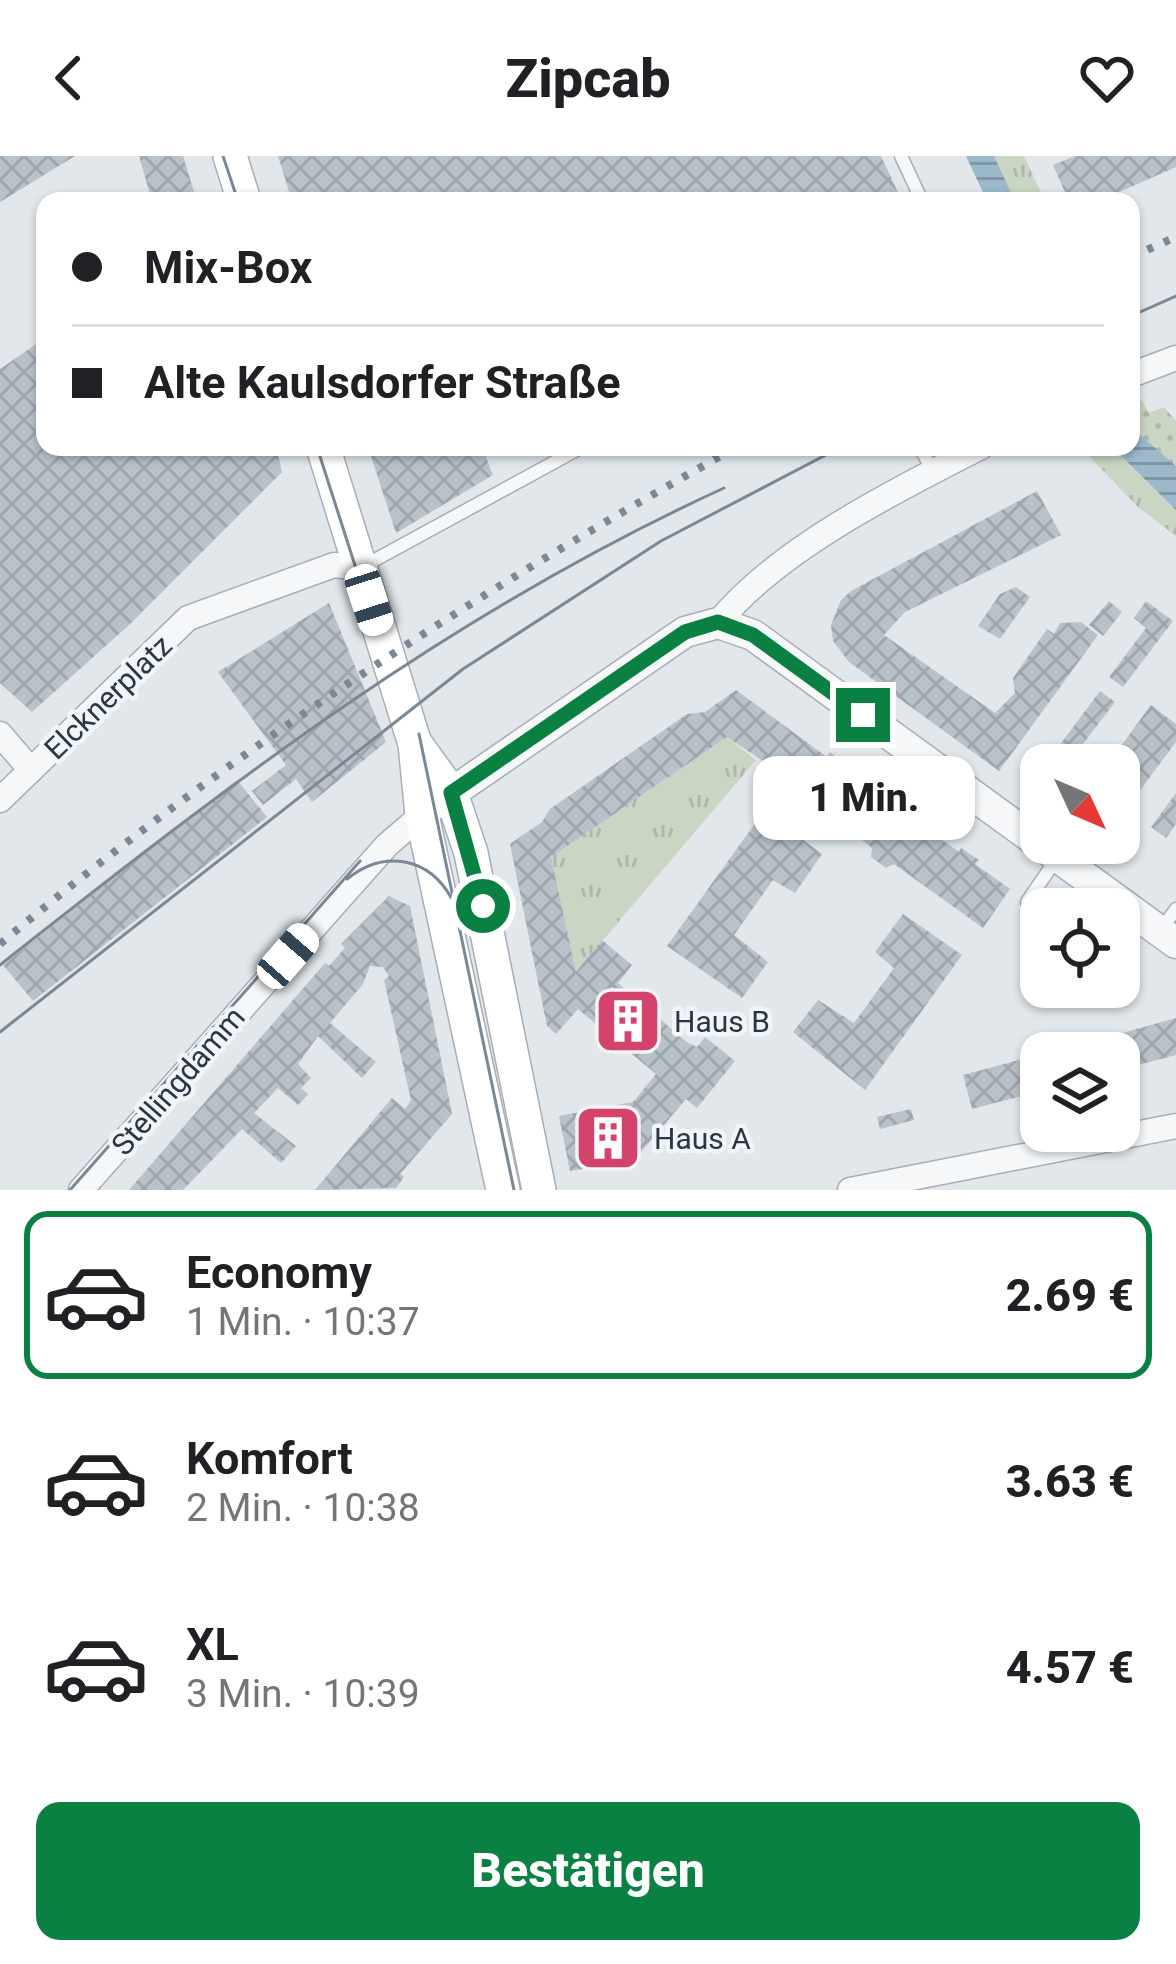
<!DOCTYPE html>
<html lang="de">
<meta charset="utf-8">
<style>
:root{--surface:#fff;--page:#f6f6f6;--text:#202124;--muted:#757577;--line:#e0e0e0;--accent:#0b8043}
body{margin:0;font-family:Roboto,sans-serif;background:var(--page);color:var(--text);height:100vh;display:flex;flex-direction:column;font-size:45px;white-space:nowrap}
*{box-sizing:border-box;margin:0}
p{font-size:39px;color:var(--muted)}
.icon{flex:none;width:66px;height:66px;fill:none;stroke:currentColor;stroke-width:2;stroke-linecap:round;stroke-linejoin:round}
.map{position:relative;height:1034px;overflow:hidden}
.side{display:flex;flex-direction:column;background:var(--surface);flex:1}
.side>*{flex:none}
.guide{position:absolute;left:36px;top:36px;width:1104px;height:264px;border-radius:24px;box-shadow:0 3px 9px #0004;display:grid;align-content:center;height:264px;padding:0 36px;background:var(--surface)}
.needle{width:78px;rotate:134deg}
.buttons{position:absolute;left:1020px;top:588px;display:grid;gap:24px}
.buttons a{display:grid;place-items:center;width:120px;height:120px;border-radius:24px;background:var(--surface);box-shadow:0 3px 9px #0004;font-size:60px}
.end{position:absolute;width:54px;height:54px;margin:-27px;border:15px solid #0b8043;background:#fff;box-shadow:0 0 0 6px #fff}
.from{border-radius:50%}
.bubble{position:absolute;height:84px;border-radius:24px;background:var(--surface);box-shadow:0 3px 9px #0004;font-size:39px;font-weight:800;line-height:84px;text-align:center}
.car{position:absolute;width:36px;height:72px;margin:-36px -18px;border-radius:15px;box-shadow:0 0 9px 3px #0007;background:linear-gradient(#fff 24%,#345 0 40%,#fff 0 76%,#345 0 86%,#fff 0)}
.guide b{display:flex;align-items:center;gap:42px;height:114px;font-size:45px}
.guide b+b{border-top:3px solid var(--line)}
.guide i{width:30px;height:30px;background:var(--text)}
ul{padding:21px 0 0;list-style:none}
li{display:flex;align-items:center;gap:36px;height:168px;margin:0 24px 18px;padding:0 12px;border:6px solid transparent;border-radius:24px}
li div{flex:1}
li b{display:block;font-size:45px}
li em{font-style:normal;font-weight:800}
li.current{border-color:var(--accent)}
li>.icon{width:108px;height:108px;stroke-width:1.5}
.cta{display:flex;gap:24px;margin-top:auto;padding:24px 36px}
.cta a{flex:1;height:138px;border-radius:24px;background:var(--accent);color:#fff;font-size:48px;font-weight:800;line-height:138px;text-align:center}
header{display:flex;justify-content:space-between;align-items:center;height:156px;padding:0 36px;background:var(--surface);font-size:54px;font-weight:800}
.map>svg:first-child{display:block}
.grass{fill:url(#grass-tufts)}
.park{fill:url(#park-dots)}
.water{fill:url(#water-rules)}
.building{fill:url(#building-cross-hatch)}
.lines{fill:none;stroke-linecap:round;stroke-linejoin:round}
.service-casing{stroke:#a7aeb6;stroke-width:15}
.minor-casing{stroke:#a7aeb6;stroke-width:27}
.tertiary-casing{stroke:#a7aeb6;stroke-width:33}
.secondary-casing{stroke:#a7aeb6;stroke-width:36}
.service{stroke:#f5f7f9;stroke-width:12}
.minor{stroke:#f5f7f9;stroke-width:24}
.tertiary{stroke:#f5f7f9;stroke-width:30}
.secondary{stroke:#fff;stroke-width:33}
.tram{stroke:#7b8895;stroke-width:3}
.rail{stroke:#7b8895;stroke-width:8;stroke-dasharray:6 12;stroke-linecap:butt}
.route{stroke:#0b8043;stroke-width:15}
.labels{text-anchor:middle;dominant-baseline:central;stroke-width:9;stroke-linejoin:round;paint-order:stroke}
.street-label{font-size:30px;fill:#293644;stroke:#f2f5f8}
.poi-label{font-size:30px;fill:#293644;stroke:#f2f5f8;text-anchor:start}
</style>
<header><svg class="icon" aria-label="back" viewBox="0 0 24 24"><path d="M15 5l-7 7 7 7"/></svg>Zipcab<svg class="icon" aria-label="heart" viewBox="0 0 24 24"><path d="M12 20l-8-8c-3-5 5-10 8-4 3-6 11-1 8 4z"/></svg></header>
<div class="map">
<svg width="1176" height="1034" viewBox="0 0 1176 1034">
<defs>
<pattern id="grass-tufts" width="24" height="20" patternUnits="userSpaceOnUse" patternTransform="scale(3)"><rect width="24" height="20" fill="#cad5c3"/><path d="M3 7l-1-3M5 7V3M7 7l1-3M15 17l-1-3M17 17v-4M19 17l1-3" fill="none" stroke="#aeb7a9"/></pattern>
<pattern id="park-dots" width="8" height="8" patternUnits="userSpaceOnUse" patternTransform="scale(3)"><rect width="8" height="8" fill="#cad5c3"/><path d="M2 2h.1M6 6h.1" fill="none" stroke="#aeb7a9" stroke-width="1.8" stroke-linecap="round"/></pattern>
<pattern id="water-rules" width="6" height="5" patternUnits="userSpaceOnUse" patternTransform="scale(3)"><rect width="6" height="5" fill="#9cb9cc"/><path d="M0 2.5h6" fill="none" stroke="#7f97a7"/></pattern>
<pattern id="building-cross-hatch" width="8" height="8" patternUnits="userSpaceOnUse" patternTransform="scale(3)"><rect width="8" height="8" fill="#b9c1c9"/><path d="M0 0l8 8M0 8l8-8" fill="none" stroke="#9fa6ae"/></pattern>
</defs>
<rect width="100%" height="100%" fill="#e2e7eb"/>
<g class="grass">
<path d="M994,0H1024L1045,45H1015Z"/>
<path d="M1080,291H1112L1176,354V380L1139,352Z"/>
<path d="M727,581L756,604L576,816L551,701Z"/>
</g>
<path class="park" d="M1141,243L1149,257L1164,251L1176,265V310L1131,271V248Z"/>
<g class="water">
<path d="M966,0H994L1015,45H987Z"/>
<path d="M1131,271L1176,310V354L1112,291H1131Z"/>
</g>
<g class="building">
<path d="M0,0H75L0,46Z"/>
<path d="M139,0H183L197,45H152Z"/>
<path d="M278,0H881L902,45H292Z"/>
<path d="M1075,0H1176V11L1099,45H1069L1053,9Z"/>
<path d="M45,182V291H276L282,316L129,469L32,556L0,527V213Z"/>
<path d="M368,291H482L493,319L396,377Z"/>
<path d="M1037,335L1061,379L905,456L884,479L995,557L1015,537L1013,522L1047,473L1054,478L1060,467L1081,466L1098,479L999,615L849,506L833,485L831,469L841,444L851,435Z"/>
<path d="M1016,431L1030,441L1000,483L978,470L1000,438Z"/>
<path d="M1109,445L1122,456L1103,480L1089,469Z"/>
<path d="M1146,445L1173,465L1123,531L1109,521L1146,472L1134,462Z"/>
<path d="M329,447L386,586L312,646L296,623L263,649L252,635L286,609L218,516Z"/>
<path d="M736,534L827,601L830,596L851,612L848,616L959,696L961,692L979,704L975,708L1010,733L983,772L894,708L886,712L871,701L872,692L809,641L806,645L784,629L788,622L727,581L551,701L576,816L602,784L632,809L618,827L688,887L697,891L705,881L735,905L697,952L686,943L634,1004L570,1015L559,960L633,946L656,918L578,853L556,878L547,870L510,688L542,666L550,653L687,558L705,556Z"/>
<path d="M1100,535L1115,546L1067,609L1053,598Z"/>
<path d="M1151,549L1176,568V586L1126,653L1119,648V609H1107Z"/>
<path d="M237,624L267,661L33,845L3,809Z"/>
<path d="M1176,637V668L1166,682L1151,671Z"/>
<path d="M764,655L822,698L795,737L773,724L734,779L768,806L742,842L667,790Z"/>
<path d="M389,740L410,750L452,958L400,1018L404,1021L396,1032L315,1034L392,942L405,953L411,944L384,824L389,820L383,811L370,810L363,828L330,867L376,906L362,922L318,880L298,908L311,922L301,932L308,938L298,949L278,932L254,957L296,990L281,1007L242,973L183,1034H129L325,807L329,810L345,792L341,788Z"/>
<path d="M903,758L962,799L865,934L793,876L818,844L854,867L894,812L875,796Z"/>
<path d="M1176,862V899L1119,914V897H1051Z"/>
<path d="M1041,898V935L972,953L963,919Z"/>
<path d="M911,953L914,964L880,973L877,961Z"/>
</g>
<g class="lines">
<g class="service-casing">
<g id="service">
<path d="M901,0L922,45"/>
<path d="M920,291L933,316"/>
<path d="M362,411L582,291"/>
<path d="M1027,746L1057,702"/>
<path d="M1160,775L1176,753"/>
</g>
</g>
<g class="minor-casing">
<g id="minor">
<path d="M1131,219L1176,202"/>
<path d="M718,467C776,394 898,333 981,291"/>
<path d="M0,578L31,614"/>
<path d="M0,644L188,462L334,409L359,412"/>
<path d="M81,1034L387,689L422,659"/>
<path d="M850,1034L1176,970"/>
</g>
</g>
<g class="tertiary-casing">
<path id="tertiary" d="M434,649L685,476L718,467L753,479L1176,787"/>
</g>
<g class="secondary-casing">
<g id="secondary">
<path d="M230,0L244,45"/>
<path d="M323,291L415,588L422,659L503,1034"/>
<path d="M417,590L451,637L471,697L539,1034"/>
</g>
</g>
<use href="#service" class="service"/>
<use href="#minor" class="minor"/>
<use href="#tertiary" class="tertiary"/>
<use href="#secondary" class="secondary"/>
<g class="tram">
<path d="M223,0L238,45"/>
<path d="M1131,160L1176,140"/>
<path d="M317,291L359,422"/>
<path d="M419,578L514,1034"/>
<path d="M347,723C384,693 429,701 452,743"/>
<path d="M0,809C234,624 451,457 724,332"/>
<path d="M0,876L463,513L661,385L841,291"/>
<path d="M70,1034L360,705"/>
</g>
<g class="rail">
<path d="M1131,101L1176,81"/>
<path d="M0,788C229,596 476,436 737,291"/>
</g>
</g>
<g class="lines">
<path class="route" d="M483,750L451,637L685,476L718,466L753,479L863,559"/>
</g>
<defs>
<g id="building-square" transform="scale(3.45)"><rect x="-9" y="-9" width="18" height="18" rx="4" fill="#d4436b" stroke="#f2f5f8"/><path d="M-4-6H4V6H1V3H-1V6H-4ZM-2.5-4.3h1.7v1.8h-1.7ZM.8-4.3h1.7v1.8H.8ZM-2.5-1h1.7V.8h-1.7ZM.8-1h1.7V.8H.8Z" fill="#fff"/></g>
</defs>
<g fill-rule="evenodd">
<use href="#building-square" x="628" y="865"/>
<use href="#building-square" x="608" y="982"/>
</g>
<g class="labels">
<g class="street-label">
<text transform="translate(108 541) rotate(-44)">Elcknerplatz</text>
<text transform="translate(178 925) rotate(-49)">Stellingdamm</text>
</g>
<g class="poi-label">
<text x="674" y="865">Haus B</text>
<text x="654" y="982">Haus A</text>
</g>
</g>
</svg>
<div class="buttons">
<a><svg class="needle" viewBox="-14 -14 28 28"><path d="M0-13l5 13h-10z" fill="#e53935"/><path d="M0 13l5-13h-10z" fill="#757577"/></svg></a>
<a><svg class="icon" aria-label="locate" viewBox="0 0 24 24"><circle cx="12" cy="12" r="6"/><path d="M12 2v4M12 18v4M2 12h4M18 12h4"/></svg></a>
<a><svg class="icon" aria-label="layers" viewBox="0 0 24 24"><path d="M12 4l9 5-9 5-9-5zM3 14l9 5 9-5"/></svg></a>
</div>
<i class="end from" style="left:483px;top:750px"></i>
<i class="end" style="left:863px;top:559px"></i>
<div class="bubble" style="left:753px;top:600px;width:222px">1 Min.</div>
<i class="car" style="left:369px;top:444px;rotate:162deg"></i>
<i class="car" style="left:288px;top:800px;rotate:41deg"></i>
<div class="guide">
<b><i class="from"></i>Mix-Box</b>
<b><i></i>Alte Kaulsdorfer Straße</b>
</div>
</div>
<section class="side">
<ul>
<li class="current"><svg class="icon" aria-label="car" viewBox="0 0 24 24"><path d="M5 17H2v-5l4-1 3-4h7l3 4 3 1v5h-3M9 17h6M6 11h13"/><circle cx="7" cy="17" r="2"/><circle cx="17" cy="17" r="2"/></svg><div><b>Economy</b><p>1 Min. · 10:37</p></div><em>2.69 €</em></li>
<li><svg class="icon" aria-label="car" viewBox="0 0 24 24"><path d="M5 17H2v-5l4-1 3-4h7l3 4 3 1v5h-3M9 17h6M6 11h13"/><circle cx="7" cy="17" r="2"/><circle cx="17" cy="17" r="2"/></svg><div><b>Komfort</b><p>2 Min. · 10:38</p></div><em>3.63 €</em></li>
<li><svg class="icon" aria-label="car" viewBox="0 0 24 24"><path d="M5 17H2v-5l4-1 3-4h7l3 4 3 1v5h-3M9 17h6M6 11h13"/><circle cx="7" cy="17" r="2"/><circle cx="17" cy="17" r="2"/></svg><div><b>XL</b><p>3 Min. · 10:39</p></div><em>4.57 €</em></li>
</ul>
<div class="cta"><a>Bestätigen</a></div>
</section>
